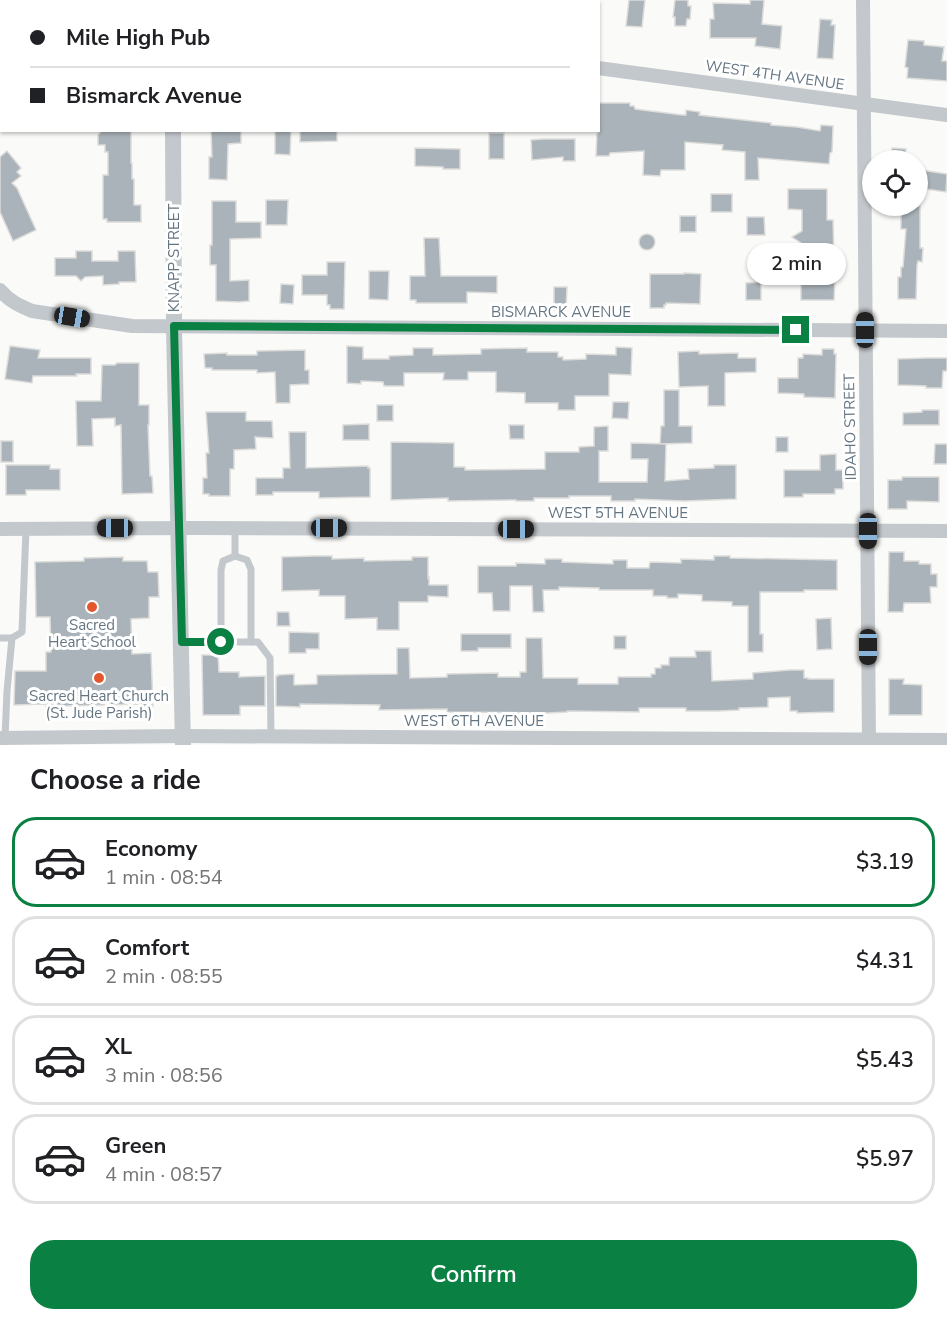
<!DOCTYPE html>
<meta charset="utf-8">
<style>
:root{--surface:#fff;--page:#f6f6f6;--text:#202124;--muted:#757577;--line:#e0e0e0;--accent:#0b8043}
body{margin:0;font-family:"Nunito Sans",sans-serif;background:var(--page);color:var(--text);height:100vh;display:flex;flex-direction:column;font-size:22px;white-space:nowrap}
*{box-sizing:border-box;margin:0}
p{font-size:20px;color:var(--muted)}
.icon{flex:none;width:33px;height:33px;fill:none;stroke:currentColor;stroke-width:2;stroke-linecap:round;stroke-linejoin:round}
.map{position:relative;height:745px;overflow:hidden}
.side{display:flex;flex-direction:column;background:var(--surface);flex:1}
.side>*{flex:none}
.guide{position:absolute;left:0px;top:0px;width:600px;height:132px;box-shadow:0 2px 4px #0004;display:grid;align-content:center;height:132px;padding:0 30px;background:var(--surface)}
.buttons{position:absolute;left:862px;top:150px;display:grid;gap:12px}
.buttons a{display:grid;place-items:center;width:66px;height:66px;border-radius:50%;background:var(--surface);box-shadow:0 2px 4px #0004;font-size:30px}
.end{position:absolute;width:27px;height:27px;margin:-14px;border:8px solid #0b8043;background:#fff;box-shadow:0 0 0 3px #fff}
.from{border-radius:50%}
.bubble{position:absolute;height:42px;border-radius:21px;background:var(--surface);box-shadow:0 2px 4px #0004;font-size:20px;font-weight:600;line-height:42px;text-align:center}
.car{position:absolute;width:18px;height:36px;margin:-18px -9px;border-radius:8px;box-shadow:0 0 4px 2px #0007;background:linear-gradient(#222 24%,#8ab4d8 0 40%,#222 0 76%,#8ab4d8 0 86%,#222 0)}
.guide b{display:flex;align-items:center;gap:21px;height:57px;font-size:22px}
.guide b+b{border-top:2px solid var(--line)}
.guide i{width:15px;height:15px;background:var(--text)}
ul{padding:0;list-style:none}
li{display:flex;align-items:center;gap:18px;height:90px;margin:0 12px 9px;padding:0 18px;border:3px solid var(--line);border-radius:24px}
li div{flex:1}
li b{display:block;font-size:22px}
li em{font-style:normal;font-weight:600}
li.on{border-color:var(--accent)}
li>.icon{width:54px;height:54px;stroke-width:1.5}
h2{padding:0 30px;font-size:27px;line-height:72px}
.button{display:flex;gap:12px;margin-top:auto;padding:12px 30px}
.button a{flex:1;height:69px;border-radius:24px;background:var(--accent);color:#fff;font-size:24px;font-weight:600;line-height:69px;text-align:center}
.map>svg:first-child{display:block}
.building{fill:#aab3b9;stroke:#dcdcda;stroke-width:1.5}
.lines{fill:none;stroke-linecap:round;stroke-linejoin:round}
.service{stroke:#c3c8cc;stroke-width:7}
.minor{stroke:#c3c8cc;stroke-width:14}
.tertiary{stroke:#c3c8cc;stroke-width:16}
.route{stroke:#0b8043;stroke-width:8}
.poi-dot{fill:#e4572e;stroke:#fff;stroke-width:2}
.labels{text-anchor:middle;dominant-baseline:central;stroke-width:6;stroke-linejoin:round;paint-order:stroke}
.street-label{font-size:15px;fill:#657683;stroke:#fff}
.poi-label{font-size:15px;fill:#657683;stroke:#fff}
</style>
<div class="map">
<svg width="947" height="745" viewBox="0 0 947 745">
<rect width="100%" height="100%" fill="#fafaf8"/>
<g class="building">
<path d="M629,0H645L642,27L626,26Z"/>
<path d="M675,0H688V6H691L690,19H687L686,26H675V17H673Z"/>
<path d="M750,0H764L762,24L782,26L780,49L755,46L756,38H710V19H714L713,3L750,4Z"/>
<path d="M820,19L832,20L831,25H835L833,59L817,58Z"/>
<path d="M908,40L924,41V45L944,47L942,61H947V81L907,78L908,68L905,67Z"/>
<path d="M598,103H630V106H634L635,109L682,115H686V110L700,112L699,115L771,123V125L797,127L820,131L821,125L833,126L832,152L830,153L829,164L758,158L759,180H745V152L722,150L723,145L685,142V170H661L660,176L643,175L644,151L610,153L609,156H596L597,133H598Z"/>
<path d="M102,130H131V163H132V179H134V205H141V222H107V219H103V175H108V152H105V145H98V135Z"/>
<path d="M211,130H241V143L228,144L227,180L209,179V157H212Z"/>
<path d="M275,130L291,131L290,155L275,154Z"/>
<path d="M300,130H337V141L300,142Z"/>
<rect x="489" y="133" width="15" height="26"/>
<path d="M544,139H575V161H563V157L532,160L531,140Z"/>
<path d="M415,148L460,149V169H443V167L415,166Z"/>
<path d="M892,148L906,149L904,160H891Z"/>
<path d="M7,151L21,168L17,172L21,176L12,183L17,188L36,230L13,241L0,212V157Z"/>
<path d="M921,170L947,174L946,192L919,188Z"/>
<path d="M788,189H827V220H833L834,256H836L834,300H801V283H804V245L792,237L802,231V210L788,209Z"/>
<rect x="711" y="194" width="21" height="18"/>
<path d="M266,200H288L287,225H266Z"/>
<path d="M212,201H236V222H261V238L230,239V281L249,280V301L239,302L216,301V265H210V245H212Z"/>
<path d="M901,206H920V248H923L922,262L918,261L917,265L916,299H898V277H901V267H903L906,229H901Z"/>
<rect x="680" y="216" width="16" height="16"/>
<path d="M747,217H764L765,235H747Z"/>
<circle cx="647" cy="242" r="8"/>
<path d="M424,238H439L441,276H497V293L467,292V303H416V300H410V276H425Z"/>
<path d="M76,251H92V261H118V251H135L136,282H119V284L103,285V276L85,277L81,281L76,276H55V258H76Z"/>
<path d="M327,262H345L344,309H330V305H327V295H302V275H327Z"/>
<path d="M369,271H389L388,300L369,299Z"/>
<path d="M684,273L701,274L700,304L666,303V305H664V308H650V274H684Z"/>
<path d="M761,282V300H746V283Z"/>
<path d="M281,284L294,285L293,304L280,303Z"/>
<path d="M554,287H567L566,310H554Z"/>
<path d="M10,346L40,350L38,358H91V374H76L77,376H33L32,383L5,379Z"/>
<path d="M347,346L363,347V359H389V356L413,355V348H433V355L481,354V349L527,348V352H558V357H563V360L586,359V354L616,355V347L632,348L631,375L609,374V396H575V410H558V403H525V393L496,392V372H468V380H443L444,373H404V386H384L383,382L361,381V384L347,383Z"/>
<path d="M822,349H834V354H836L835,398L804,397V394L778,393V378H798V358H803V354L822,355Z"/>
<path d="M305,350V370H309V384L290,385V403H276L275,372L257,373V370H212V368H205L204,354L227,353V355H257V351Z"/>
<path d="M699,351V354L738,353V358H756V372L725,373V406H708V386L679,387L678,352Z"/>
<path d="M926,358H947V371H943L942,388H926V386L898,385V359Z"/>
<path d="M117,363H139V405H149V425H148L150,476H152L153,493L122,494L121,425L115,426V418L92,419L93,446H77L76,401H101L102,365H115Z"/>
<path d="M664,390H679V426H692V443L660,444L661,426H664Z"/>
<path d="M613,402H629L628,419L612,418Z"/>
<rect x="377" y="405" width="16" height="16"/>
<path d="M922,410H939V425H903V413L922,412Z"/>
<path d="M206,412H246V421H272L273,438L255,437L256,449L234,450V469H230V496H209V494H203V478H207L206,453H209Z"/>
<path d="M369,424V440H343V425Z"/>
<path d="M509,425H524V439H510Z"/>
<path d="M608,426V451H599V482H647L648,459H631V443L666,444L665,481L689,479L688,469L714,468V465H736V499L685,501L635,499V501H611V496H569V498H534V501H516V500L448,501V498L391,500V442L454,443V467H465V470L545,469V452H579V447L594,446V427Z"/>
<path d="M289,432H306V468L368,466V468H370V497L319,498V492H273V495H256V478H283V468H290Z"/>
<rect x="776" y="437" width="12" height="15"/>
<rect x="1" y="441" width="12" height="21"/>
<path d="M935,444H947V464H934Z"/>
<path d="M836,454V470H843V489H835V494H803V497H784V470H820V455Z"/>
<path d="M6,465H50V469H60V490H26V495H6Z"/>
<path d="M902,477H939V502L907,501V509H888V480H902Z"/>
<path d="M889,552H904V561H919V564H931V574H937V587H930L931,603H904L903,612H888Z"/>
<path d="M314,556H332V559L364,558V561L412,560V557H428V578L429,577V585H448V597L428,596V602H399V630H377V618L345,619V596H319V590L282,591V557Z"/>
<path d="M714,556H730V558L837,560V590H804V592H760V634H763V652H748V606H732V602L702,601V595L678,594V598H667V596H653V590H599V588L559,587V590H543L544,612H533L532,586H510V611H493L492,593H478V566H516V563L545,564V559H562V562L613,564V560H627V568H649L650,562L681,563V559L714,560Z"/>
<path d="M123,557V561H147L148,572H158L159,597H149V618L131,619L132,654L151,653L153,707H140V704L63,706V708L46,709V704L14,705L15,671H46V652H51L50,617H36L35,562L84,561V558Z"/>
<path d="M277,612H289L290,626H277Z"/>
<path d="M831,618L832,649L817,650L816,619Z"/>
<path d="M289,632L319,633V649H306V653H289Z"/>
<path d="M461,634H511V648H478V651H461Z"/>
<rect x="614" y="636" width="12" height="13"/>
<path d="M526,638H542L543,678H578V684H618V677H651V674H655V668H661V665H669V659L670,657H696L695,651H711L712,681L753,679V673L790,670H804V678H808V679H834V712L797,713V711H790V697L768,698V707L739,708V710L718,711H686V708H639V712L567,711V712L548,713L447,712V709L379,710L380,705L300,704V707L276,706V676H278V675L294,674V685L317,684V675L397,674V648H409L410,678L447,677V674L498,673V677H520V672H526Z"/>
<path d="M202,655H218L219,672H239V677L265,676V706H240V715H203Z"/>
<path d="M889,679H904L903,684L922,685V715H889Z"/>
</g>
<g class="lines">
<g class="service">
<path d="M235,556V528"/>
<path d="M0,638H12"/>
<path d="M182,642H258L270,658L271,736"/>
<path d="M221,642V570L223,561L235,556L247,560L251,569V642"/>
<path d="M5,738L7,691L12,638L22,632L26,529"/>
</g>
<g class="minor">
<path d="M863,0L869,745"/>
<path d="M598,68L947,115"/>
<path d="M0,290C9,301 20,306 32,311L132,326L947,331"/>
<path d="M0,529L195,528L947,531"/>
<path d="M0,738L183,736L947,740"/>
</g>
<g class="tertiary">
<path d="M173,0V2"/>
<path d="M173,130L174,326L183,745"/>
</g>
</g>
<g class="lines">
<path class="route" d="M221,642H182L174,326L796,330"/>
</g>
<g class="poi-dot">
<circle cx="92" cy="607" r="6"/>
<circle cx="99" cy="678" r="6"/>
</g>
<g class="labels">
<g class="street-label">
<text transform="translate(775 75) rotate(8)">WEST 4TH AVENUE</text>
<text transform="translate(174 258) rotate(-90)">KNAPP STREET</text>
<text x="561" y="312">BISMARCK AVENUE</text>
<text transform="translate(850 427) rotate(-91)">IDAHO STREET</text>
<text x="618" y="513">WEST 5TH AVENUE</text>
<text x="474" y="721">WEST 6TH AVENUE</text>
</g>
<g class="poi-label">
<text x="92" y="625">Sacred<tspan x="92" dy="17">Heart School</tspan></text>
<text x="99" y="696">Sacred Heart Church<tspan x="99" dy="17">(St. Jude Parish)</tspan></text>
</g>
</g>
</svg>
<div class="buttons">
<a><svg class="icon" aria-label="locate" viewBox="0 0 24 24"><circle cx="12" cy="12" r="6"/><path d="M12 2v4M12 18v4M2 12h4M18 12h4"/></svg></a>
</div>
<i class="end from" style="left:221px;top:642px"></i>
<i class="end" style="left:796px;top:330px"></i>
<div class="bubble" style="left:747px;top:243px;width:99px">2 min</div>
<i class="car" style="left:72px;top:317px;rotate:99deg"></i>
<i class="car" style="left:865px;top:330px;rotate:0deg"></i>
<i class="car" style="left:115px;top:528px;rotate:270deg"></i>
<i class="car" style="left:329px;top:528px;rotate:90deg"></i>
<i class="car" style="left:516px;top:529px;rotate:90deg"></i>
<i class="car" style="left:868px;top:531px;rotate:180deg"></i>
<i class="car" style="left:868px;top:647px;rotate:180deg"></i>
<div class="guide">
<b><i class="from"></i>Mile High Pub</b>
<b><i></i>Bismarck Avenue</b>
</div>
</div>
<section class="side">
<h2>Choose a ride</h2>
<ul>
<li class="on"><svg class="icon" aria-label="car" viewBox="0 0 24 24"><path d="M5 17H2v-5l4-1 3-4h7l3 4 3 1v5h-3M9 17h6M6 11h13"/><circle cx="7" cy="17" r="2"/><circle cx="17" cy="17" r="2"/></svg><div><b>Economy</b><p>1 min · 08:54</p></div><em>$3.19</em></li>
<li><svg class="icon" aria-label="car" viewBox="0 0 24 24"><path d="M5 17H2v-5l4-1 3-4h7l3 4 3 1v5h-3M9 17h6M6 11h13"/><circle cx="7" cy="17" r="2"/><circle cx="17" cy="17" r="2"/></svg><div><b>Comfort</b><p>2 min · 08:55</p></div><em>$4.31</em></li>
<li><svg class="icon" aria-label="car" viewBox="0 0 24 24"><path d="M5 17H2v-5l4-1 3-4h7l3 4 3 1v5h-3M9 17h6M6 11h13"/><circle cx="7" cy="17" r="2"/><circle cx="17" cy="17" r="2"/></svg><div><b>XL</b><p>3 min · 08:56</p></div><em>$5.43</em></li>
<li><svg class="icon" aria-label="car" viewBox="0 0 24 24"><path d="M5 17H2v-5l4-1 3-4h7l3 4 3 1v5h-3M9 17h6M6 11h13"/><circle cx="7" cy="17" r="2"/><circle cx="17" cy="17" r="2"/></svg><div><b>Green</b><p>4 min · 08:57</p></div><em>$5.97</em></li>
</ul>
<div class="button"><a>Confirm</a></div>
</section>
